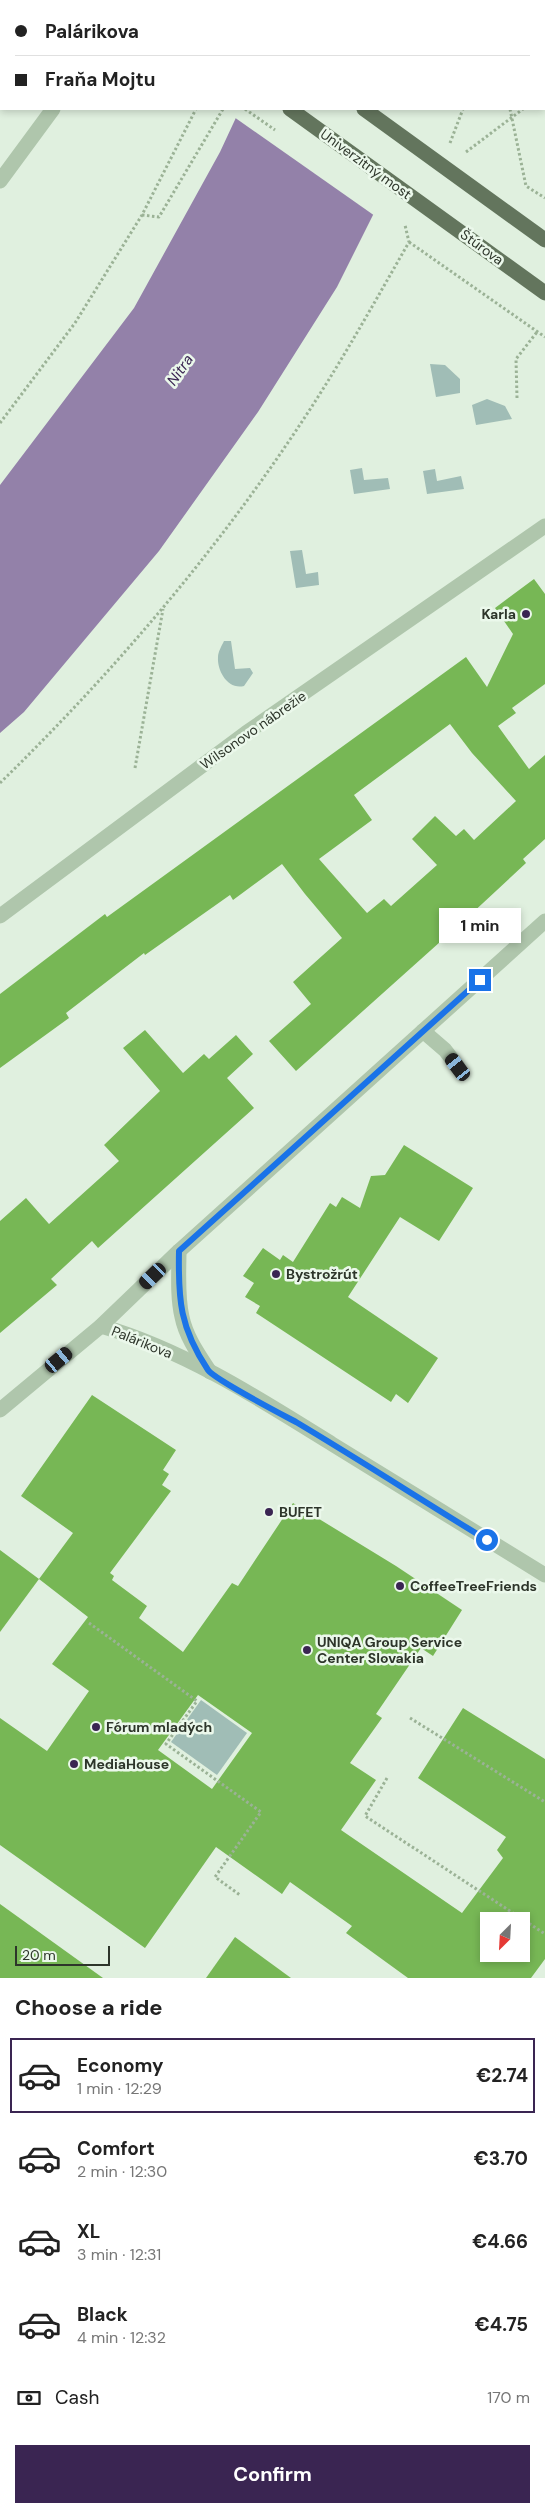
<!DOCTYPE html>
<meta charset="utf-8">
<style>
:root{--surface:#fff;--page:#f6f6f6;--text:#222;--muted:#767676;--line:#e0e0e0;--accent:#3a2552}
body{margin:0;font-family:"DM Sans",sans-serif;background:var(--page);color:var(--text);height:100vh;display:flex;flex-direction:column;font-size:19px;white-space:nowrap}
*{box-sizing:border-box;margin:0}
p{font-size:16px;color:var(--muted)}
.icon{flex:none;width:28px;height:28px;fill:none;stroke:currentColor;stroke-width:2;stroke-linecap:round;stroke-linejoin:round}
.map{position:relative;height:1978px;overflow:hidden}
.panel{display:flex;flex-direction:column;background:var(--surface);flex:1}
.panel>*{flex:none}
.hud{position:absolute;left:0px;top:0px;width:545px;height:110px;box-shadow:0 2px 8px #0003;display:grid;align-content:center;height:110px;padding:0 15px;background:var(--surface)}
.needle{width:32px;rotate:204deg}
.fabs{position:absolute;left:480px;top:1912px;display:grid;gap:10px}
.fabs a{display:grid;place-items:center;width:50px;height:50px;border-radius:0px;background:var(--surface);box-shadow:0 2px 8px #0003;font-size:25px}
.scale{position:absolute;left:15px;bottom:12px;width:95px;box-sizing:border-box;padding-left:5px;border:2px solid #2d352a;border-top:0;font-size:14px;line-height:18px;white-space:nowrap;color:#2d352a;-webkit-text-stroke:4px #ebf8eb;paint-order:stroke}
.end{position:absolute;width:22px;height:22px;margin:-11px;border:6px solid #1a73e8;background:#fff;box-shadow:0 0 0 2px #fff}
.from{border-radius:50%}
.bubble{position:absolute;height:35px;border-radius:0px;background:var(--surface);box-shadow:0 2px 8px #0003;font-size:16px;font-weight:700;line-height:35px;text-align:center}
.car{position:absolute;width:15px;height:30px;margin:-15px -8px;border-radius:6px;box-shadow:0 0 4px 1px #0007;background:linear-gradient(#222 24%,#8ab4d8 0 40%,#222 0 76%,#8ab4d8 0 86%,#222 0)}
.hud b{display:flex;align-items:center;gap:18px;height:48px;font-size:19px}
.hud b+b{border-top:1px solid var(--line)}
.hud i{width:12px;height:12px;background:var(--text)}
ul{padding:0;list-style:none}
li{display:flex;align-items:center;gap:15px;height:75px;margin:0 10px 8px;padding:0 5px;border:2px solid transparent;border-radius:0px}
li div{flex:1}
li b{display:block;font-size:19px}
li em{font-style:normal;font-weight:700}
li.selected{border-color:var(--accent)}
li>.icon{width:45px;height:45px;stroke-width:1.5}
h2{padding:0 15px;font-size:22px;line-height:60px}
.pay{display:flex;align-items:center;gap:12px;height:55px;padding:0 15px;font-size:19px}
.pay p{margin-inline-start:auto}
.button{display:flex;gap:10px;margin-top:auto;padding:10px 15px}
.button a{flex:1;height:58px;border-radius:0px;background:var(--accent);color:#fff;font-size:20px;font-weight:700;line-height:58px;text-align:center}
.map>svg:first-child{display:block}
.green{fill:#a0bdb6}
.water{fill:#9381a9}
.pier{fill:#e0f0df}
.building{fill:#77b755;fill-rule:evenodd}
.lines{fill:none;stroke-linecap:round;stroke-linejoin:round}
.path{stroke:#9bb296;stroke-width:3;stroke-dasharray:2.5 2.5;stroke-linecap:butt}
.minor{stroke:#afc6ac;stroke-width:15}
.major{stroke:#63755d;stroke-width:15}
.route{stroke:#1a73e8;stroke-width:6}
.poi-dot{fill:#3a2552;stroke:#ebf8eb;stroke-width:2}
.labels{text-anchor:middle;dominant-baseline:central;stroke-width:5;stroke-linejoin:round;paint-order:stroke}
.street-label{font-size:14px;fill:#2d352a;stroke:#ebf8eb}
.poi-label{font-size:14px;font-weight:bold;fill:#2d352a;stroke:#ebf8eb;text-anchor:start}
.water-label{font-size:15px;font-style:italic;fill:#3a2552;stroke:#ebf8eb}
</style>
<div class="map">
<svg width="545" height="1978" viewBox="0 0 545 1978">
<rect width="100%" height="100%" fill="#e0f0df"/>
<g class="green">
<path d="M430,364L445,365L460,379V393L436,397Z"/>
<path d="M487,399L505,406L512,419L476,425L472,405Z"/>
<path d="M362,468L364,480L388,478L390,489L354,494L350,470Z"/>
<path d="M435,469L437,481L461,476L464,489L427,494L423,471Z"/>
<path d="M302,550L306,574L318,572L319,585L296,588L290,551Z"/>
<path d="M224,641H231L235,669L250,668L253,673L244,686C228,690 217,671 218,657C218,652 222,645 224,641Z"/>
<path d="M201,1700L247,1733L217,1775L171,1742Z"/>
</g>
<g class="water">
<path d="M290,0H464L289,1Z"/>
<path d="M240,109H426L337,287L258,412L159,551L24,712L0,733V485L134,308L220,152Z"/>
</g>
<path class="pier" d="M237,109H425L428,110L375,216L234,117Z"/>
<g class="building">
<path d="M534,579L545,594V684L512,708L516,713L498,726L529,769L545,755V839L523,859L526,863L469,916L296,1071L269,1041L311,1004L293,982L342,938L305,894L282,864L233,900L230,895L145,955L144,953L66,1013L69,1018L0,1068V994L105,914L107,917L466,657L487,687L513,634L495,608ZM450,724L472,753L516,801L474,840L464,829L456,836L435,816L412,839L437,865L391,906L384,899L367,913L319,859L372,820L354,795Z"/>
<path d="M145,1030L183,1073L204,1054L209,1059L236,1035L253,1054L227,1078L254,1108L98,1248L92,1241L51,1279L57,1285L0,1333V1221L26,1198L49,1224L119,1161L104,1145L160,1091L123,1048Z"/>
<path d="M404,1145L473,1188L439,1241L400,1217L348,1297L438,1358L408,1403L396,1394L391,1402L256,1313L260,1306L245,1297L254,1283L243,1276L263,1248L280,1260L283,1255L293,1262L330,1203L336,1207L342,1197L360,1208L371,1176L385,1175Z"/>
<path d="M92,1395L176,1450L163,1470L169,1474L162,1485L171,1491L110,1573L114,1576L112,1580L147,1606L139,1618L183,1652L232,1583L238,1586L293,1503L396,1566L462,1610L433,1656L421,1648L376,1714L382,1718L350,1763L376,1780L341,1830L462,1913L503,1858L497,1850L506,1837L418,1778L463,1708L545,1759V1959L531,1978H408L346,1933L352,1926L290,1882L282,1894L216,1847L145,1948L0,1845V1718L47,1751L89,1691L52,1664L88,1617L39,1579L73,1533L21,1496ZM198,1695L252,1733L212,1789L158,1750ZM489,1921H521V1954H489Z"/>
<path d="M0,1550L39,1579L0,1632Z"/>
<path d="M0,1904L103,1978H0Z"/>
<path d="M235,1937L291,1978H206Z"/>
</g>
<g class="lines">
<g class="path">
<path d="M66,1L71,0"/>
<path d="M270,1V0"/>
<path d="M0,21L1,20"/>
<path d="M544,74L545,75"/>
<path d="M0,79H1"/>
<path d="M544,93L545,92"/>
<path d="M245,109L275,130"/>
<path d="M510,109L526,186L545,198"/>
<path d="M450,143L463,109"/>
<path d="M466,152L523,109"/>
<path d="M142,215L159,217L223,109"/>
<path d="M409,242L545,337"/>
<path d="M517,398L516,359L537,332"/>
<path d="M0,423L75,323L142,215L196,109"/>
<path d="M135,768L163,609"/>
<path d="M0,783C121,665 233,532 323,389C353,341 381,291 409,242L405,225"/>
<path d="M89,1623L197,1701L166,1744L261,1812L215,1877L240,1895"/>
<path d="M410,1718L545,1802"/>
<path d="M387,1778L365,1816L545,1934"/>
</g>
<g class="minor">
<path d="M124,1L125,0"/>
<path d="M513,1L514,0"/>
<path d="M0,181L53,109"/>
<path d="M0,916L246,733L545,526"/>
<path d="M423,1031L445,1050L458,1067"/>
<path d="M179,1251C179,1272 177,1296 182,1317C186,1337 199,1355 210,1372"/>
<path d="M101,1326C184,1350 260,1399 332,1444C403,1488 474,1531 545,1575"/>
<path d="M0,1410L101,1326L179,1251L545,921"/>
</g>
<g class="major">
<path d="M139,0L141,1"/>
<path d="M213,0L215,1"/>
<path d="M290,109L545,293"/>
<path d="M364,109L545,240"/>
</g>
</g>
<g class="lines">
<path class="route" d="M480,980L179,1251C178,1300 180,1328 208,1370C214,1379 281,1414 296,1422C360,1460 423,1501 487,1540"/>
</g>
<g class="poi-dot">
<circle cx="526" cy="614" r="5"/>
<circle cx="276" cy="1274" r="5"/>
<circle cx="269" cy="1512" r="5"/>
<circle cx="400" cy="1586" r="5"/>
<circle cx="307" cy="1650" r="5"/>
<circle cx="96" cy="1727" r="5"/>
<circle cx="74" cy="1764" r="5"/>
</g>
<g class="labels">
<g class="street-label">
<text transform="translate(366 164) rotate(36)">Univerzitný most</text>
<text transform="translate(482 247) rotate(36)">Štúrova</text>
<text transform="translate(253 730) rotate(-35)">Wilsonovo nábrežie</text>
<text transform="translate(142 1342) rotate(22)">Palárikova</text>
</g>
<g class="poi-label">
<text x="516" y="614" text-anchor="end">Karla</text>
<text x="286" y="1274">Bystrožrút</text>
<text x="279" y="1512">BUFET</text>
<text x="410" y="1586">CoffeeTreeFriends</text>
<text x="317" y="1642">UNIQA Group Service<tspan x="317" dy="16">Center Slovakia</tspan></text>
<text x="106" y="1727">Fórum mladých</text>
<text x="84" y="1764">MediaHouse</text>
</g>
<g class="water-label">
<text transform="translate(180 370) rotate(-55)">Nitra</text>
</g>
</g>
</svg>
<div class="fabs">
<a><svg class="needle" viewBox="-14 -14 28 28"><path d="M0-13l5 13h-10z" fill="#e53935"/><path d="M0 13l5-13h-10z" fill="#767676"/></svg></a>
</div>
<div class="scale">20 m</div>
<i class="end from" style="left:487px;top:1540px"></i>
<i class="end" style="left:480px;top:980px"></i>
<div class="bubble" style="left:439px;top:908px;width:82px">1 min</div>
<i class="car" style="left:458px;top:1067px;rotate:323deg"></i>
<i class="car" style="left:153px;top:1276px;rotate:226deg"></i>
<i class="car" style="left:59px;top:1360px;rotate:50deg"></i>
<div class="hud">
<b><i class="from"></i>Palárikova</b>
<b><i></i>Fraňa Mojtu</b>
</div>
</div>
<section class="panel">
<h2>Choose a ride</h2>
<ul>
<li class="selected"><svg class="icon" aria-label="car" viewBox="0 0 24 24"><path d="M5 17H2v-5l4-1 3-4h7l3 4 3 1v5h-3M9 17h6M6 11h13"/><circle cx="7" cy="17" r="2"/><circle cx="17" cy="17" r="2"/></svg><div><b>Economy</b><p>1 min · 12:29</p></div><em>€2.74</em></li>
<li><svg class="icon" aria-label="car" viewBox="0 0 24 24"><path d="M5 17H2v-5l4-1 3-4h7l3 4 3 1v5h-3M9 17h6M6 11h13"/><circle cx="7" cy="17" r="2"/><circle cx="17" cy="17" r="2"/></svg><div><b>Comfort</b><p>2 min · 12:30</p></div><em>€3.70</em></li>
<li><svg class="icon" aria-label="car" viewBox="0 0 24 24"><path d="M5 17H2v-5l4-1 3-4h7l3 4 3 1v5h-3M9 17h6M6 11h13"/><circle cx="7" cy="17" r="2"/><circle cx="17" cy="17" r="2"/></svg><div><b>XL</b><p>3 min · 12:31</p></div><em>€4.66</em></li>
<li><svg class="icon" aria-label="car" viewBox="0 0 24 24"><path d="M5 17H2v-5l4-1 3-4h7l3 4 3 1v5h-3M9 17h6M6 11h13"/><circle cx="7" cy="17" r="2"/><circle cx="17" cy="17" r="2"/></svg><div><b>Black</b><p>4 min · 12:32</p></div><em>€4.75</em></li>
</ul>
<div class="pay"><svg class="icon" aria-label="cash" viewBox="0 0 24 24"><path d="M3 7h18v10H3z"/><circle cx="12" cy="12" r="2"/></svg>Cash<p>170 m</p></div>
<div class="button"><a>Confirm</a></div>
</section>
